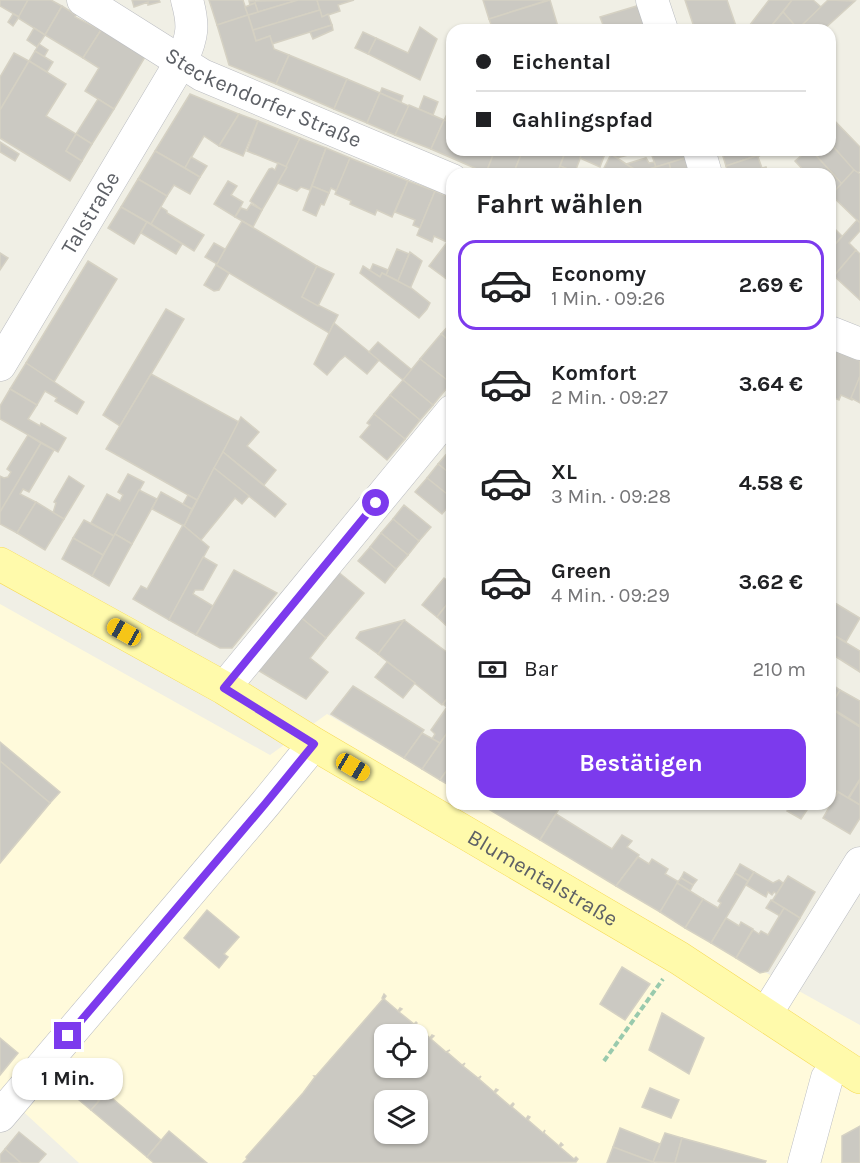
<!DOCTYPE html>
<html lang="de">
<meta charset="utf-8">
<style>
:root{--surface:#fff;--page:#f6f6f6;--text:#202124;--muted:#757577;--line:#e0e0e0;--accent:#7c3aed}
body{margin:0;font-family:Karla,sans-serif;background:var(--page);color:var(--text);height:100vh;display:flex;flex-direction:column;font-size:22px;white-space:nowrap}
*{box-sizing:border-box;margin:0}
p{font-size:20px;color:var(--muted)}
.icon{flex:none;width:33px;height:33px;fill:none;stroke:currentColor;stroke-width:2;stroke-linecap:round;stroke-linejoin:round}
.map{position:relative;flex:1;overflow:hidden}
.side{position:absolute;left:446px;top:168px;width:390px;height:642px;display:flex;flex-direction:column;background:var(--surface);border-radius:18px;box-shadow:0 2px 4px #0004}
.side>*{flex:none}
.hud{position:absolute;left:446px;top:24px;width:390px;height:132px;border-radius:18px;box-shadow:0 2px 4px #0004;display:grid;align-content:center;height:132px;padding:0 30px;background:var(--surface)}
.fabs{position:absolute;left:374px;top:1024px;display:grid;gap:12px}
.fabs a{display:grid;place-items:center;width:54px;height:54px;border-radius:12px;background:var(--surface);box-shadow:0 2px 4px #0004;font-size:30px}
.end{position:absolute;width:27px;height:27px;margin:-14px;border:8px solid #7c3aed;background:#fff;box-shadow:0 0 0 3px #fff}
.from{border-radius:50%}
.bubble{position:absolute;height:42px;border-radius:18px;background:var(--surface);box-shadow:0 2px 4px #0004;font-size:20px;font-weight:700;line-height:42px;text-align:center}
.car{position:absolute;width:18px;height:36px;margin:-18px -9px;border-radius:8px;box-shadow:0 0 4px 2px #0007;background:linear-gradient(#f5c518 24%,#345 0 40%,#f5c518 0 76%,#345 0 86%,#f5c518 0)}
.hud b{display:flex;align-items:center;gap:21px;height:57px;font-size:22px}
.hud b+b{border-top:2px solid var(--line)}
.hud i{width:15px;height:15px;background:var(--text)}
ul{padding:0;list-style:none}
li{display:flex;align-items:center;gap:18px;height:90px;margin:0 12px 9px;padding:0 18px;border:3px solid transparent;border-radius:18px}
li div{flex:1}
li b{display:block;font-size:22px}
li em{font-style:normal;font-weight:700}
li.selected{border-color:var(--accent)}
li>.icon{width:54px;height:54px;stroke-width:1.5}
h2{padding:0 30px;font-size:27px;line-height:72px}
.pay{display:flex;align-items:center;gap:15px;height:66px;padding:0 30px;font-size:22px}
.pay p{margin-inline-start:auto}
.primary-button{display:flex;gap:12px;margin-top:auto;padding:12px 30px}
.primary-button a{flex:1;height:69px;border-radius:18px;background:var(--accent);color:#fff;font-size:24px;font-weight:700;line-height:69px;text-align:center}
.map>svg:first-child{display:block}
.commercial{fill:#fffadb;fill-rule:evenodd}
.building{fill:#cbc9c2;stroke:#d5d1c3;stroke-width:1.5;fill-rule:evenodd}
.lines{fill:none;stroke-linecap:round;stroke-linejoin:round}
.minor-casing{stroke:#babcc1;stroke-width:33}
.major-casing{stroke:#f7db57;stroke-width:34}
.path{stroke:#99caad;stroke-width:4;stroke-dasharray:6 3;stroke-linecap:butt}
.minor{stroke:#fff;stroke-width:32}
.major{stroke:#fffaab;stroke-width:33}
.route{stroke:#7c3aed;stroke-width:8}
.labels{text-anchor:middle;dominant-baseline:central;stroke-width:4.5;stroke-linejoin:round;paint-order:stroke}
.street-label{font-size:22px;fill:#5d6066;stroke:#fff}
</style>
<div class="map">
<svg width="860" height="1163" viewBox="0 0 860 1163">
<rect width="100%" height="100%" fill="#f0efe5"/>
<path class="commercial" d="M0,604L270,755L327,714L451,786L452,804H482L763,971L860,1025V1163H79L2,1092L0,1093ZM384,1035H417V1068H384ZM384,1101H417V1134H384Z"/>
<g class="building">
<path d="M0,0H28L19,17L0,6Z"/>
<path d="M28,0H51L62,6L45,35L18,18Z"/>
<path d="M132,0H159L160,2L148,5V2L134,7Z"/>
<path d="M209,0H243L248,15L217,25Z"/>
<path d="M298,0L258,12L255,3L250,5L249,1Z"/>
<path d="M298,0H317L320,10L253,30L248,15Z"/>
<path d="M317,0H354L338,5L340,11L322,17Z"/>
<path d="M483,0H548L489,19Z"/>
<path d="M550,0L559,30H493L489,19Z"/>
<path d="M685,0H727L736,26L724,30H695Z"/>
<path d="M769,0H792L768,30H746Z"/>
<path d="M792,0H813L821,7L798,29L783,12Z"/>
<path d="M828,0L855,1L823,30H797Z"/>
<path d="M255,3L258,12L248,15L245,7Z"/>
<path d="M640,5L648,30H605L600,17Z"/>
<path d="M62,6L76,15L75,17L101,30L83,58L45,35Z"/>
<path d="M320,10L322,17L328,14L332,25L272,44L270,36L256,41L253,30Z"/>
<path d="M783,12L798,29L768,30Z"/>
<path d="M13,14L19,17L13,26L8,22Z"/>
<path d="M248,15L256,41L270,36L274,49L289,55L276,84L229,65L217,25Z"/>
<path d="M332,25L333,30L313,39L310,32Z"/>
<path d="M420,27L437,39L420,80L368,54L376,38L408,53Z"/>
<path d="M34,28L45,35L37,47L27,40Z"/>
<path d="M101,30L145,57L114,109L85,91L99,68L83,58Z"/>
<path d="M363,32L376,38L368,54L355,48Z"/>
<path d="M39,44L48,50L44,57L35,51Z"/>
<path d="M35,51L53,62L47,72L29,61Z"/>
<path d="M14,53L29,61L0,110V77Z"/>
<path d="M289,55L347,79L334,109L276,84Z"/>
<path d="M29,61L66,84L46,116L76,134L66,151L82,161L70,181L0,138V110Z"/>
<path d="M347,79L380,93L367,123L334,109Z"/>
<path d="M382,88L403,96L401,102L380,93Z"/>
<path d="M380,93L409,106L395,135L367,123Z"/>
<path d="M190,94L239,114L219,146L204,136L185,168L155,151Z"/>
<path d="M424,96L438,102L433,115L419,109Z"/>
<path d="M98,99L114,109L92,144L76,134Z"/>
<path d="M452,104V123L444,120Z"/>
<path d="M409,105L444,120L431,149L395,135Z"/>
<path d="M239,114L258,121L243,156L219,146Z"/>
<path d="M832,118L860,147V171L857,174L830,143V121Z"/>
<path d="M444,120L452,123V150H495L486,173L431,149Z"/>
<path d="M258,121L300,138L287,167L247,151Z"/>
<path d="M76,134L92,144L82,161L66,151Z"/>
<path d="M300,138L326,148L310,190L301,187L297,191L278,183Z"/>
<path d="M0,142L19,154L15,161L0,152Z"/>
<path d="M830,143L854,170L842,184L811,150H830Z"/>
<path d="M326,148L350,158L337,191L331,188L329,193L312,186Z"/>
<path d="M495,150H523L513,174L486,173Z"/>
<path d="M523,150L533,152L534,150H553L564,155L557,174H513Z"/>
<path d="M566,150L583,151L575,172L560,166Z"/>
<path d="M604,150L606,151L600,167L580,158L583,150Z"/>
<path d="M622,150H631L632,154L617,158L611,154Z"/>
<path d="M650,150H686L688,157L656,167Z"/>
<path d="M721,150H754L756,156L726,166Z"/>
<path d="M808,150H811L842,184L830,197V174H807L795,161Z"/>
<path d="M155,151L200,177L190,194L174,185L167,196L138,179Z"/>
<path d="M611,154L634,169L632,174H613L604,168Z"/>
<path d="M762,154L758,157L762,168L766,167L768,174H728L726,166Z"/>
<path d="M191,157L207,166L200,177L185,168Z"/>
<path d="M688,157L693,174H672L669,163Z"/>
<path d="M350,158L408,181L392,217L377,210L375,215L350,204L351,201L335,194Z"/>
<path d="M646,158L649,163L654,162L656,167L639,172L626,164Z"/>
<path d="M278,163L287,167L262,210L250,201L269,169L272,168L275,170Z"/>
<path d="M669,163L672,174H650L649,169Z"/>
<path d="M560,166L580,174H557Z"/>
<path d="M854,170L860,174V223L831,195Z"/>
<path d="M138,179L167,196L151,224L121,207Z"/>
<path d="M228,181L237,186L231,195L243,202L235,217L214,204Z"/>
<path d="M408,181L435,191L420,228L413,225L415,220L395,212Z"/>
<path d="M312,186L329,193L324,205L321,204L316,216L303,210Z"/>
<path d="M435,191L452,198V236L447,242L434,236L432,242L417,235Z"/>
<path d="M251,204L262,210L253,227L235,217L241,208L247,210Z"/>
<path d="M121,207L147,222L134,244L108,228Z"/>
<path d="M161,207L167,211V213L204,235L194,251L151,224Z"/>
<path d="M857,220L860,223V231L849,243L856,250L834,276L830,272V250Z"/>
<path d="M242,221L317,266L302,297L338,315L329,333L216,265Z"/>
<path d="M147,222L182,244L176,254L141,233Z"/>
<path d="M830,224L842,236L830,250Z"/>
<path d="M452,236V277L448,280L429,266Z"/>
<path d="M214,243L225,249L217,264L205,257Z"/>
<path d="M397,249L409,254L398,281L386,275Z"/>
<path d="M856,250L860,254V300L834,276Z"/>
<path d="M410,252L422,261L410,289L398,281Z"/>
<path d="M0,253L8,258L0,270Z"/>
<path d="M88,261L117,279L54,382L26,363Z"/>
<path d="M373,264L388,270L386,275L382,273L380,277L370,271Z"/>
<path d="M216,265L229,273L219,290L214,291L204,285Z"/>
<path d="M317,266L334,274L318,306L302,297Z"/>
<path d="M363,266L380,277L382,273L411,288L430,303L427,309L419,318L360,273Z"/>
<path d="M166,309L184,319L120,426L103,415Z"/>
<path d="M452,322V343L441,334Z"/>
<path d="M334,323L379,360L367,374L345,356L339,361L327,375L314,364Z"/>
<path d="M441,334L452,343L451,383L420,359Z"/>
<path d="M378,342L412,370L403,380L369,352Z"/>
<path d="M830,349L860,361V376L852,400L841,395L839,400L830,396Z"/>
<path d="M420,359L451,383L433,405L403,380Z"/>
<path d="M26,363L84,402L77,414L55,401L57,398L45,391L37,405L10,389Z"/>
<path d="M151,374L239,422L197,500L106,449Z"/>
<path d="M860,376V403L851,398Z"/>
<path d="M403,380L433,405L420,420L390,395Z"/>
<path d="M10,389L37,405L28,419L40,426L41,423L66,438L58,452L0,419V406Z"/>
<path d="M390,395L420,420L405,439L374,414Z"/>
<path d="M374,414L405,439L387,460L360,437L370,425L367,423Z"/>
<path d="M241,417L259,432L247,446L276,470L264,485L223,452Z"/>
<path d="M28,435L41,443L0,512V476L4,478L8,477L11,472L7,469Z"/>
<path d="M41,443L54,450L29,492L23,489L20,494L36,502L17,533L0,524V512Z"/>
<path d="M450,450L452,451V475L438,464Z"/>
<path d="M223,452L286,504L275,517L214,468Z"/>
<path d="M438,464L452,475V498L427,478Z"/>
<path d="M214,468L249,496L242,504L235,498L201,540L184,526Z"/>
<path d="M128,474L144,482L114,536L91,523L107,494L120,501L123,495L118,492Z"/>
<path d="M69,476L84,486L64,519L53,513L56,503L54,502Z"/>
<path d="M427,478L452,498V502L442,514L415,492Z"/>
<path d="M139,490L157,499L132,544L115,534Z"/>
<path d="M161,492L192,509L184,526L152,509Z"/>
<path d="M188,495L197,500L192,509L183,504Z"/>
<path d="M36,502L64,519L45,550L17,533Z"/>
<path d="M404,505L431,527L419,541L393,519Z"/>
<path d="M393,519L419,541L408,555L381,533Z"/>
<path d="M84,520L114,536L103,555L73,538Z"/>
<path d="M183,525L209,547L169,620L133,599L141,586L147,589Z"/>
<path d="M381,533L408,555L396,569L370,547Z"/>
<path d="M115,534L132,544L109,586L92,576Z"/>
<path d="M73,538L103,555L92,576L62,559Z"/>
<path d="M370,547L396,569L385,583L358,561Z"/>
<path d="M203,557L217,565L203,590H195L193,594L213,606L196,635L169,620Z"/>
<path d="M234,570L277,593L232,648H220L196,635Z"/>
<path d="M337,571L364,593L326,638L299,616Z"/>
<path d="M444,578L452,584V598L437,617L422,605Z"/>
<path d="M452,598V627L450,629L437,617Z"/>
<path d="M830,600L860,618L846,642L830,633Z"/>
<path d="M299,616L326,638L310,658L328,672L306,699L256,669Z"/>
<path d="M404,620L452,656V692L442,705L378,654Z"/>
<path d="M404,620L378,654L356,638L360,632Z"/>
<path d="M830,633L860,651V672L830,653Z"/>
<path d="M387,662L415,683L403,698L375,677Z"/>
<path d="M830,683L840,690L830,707Z"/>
<path d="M353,686L424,730L404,758L331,714Z"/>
<path d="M840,690L860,701V726L830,707Z"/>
<path d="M452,692V702L448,708L443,704Z"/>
<path d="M447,707L452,710V726L440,743L432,739L435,734L431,730Z"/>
<path d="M830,708L860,727V779L848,798L830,787Z"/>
<path d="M452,726V763L440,780L422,769Z"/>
<path d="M422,733L440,743L422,769L404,758Z"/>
<path d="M0,742L60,792L50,803L0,761Z"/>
<path d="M0,761L50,803L0,863Z"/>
<path d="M452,763V787L440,780Z"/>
<path d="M860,780V805L849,798Z"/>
<path d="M830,787L838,792L834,799L831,797L830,799Z"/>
<path d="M838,792L860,805V818L850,834L823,818Z"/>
<path d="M480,804H562L540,840Z"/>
<path d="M792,804H811L801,819L787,811Z"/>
<path d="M556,814L612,849L622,835L632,841L627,847L639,855L616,886L540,840Z"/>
<path d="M638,857L649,864L652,859L668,869L665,874L679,882L660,912L616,886Z"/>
<path d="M740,864L754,872L748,881L735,873Z"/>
<path d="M684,872L697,880L693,885L681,878Z"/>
<path d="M754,872L773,883L779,880L783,883L777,894L774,892L772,895L768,892L766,897L746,885Z"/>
<path d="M735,873L748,881L711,943L685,928L703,899L718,908L721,903L718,901Z"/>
<path d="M788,876L815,892L800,918L772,901Z"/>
<path d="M681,878L693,885L690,891L677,883Z"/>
<path d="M677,883L703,899L685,928L660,912Z"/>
<path d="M771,900L784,908L780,916L766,908Z"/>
<path d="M784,908L800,918L768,971L760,973L736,958L753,930L759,934L761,931L768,935Z"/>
<path d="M207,910L239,937L224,954L228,957L219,968L184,938Z"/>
<path d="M726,918L739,926L741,922L753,929L736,958L711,943Z"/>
<path d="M622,967L650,984L625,1020L600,1004Z"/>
<path d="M384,994L386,996L384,999L398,1011L400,1008L402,1009L399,1012L414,1024L416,1022L417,1023L415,1025L430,1038L432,1035L434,1036L431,1039L446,1052L450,1050L447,1052L462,1065L465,1063L463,1066L478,1078L481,1076L479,1079L494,1092L496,1089L498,1090L495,1093L510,1106L513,1103L514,1104L512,1107L526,1119L528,1116L530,1117L528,1120L543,1133L545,1130L544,1133L559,1146L561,1143L563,1145L560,1147L574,1159L576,1157L578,1159L576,1162L243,1163L247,1159L246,1157L303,1093L315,1077L314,1076H316L370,1014L383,999L382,998ZM384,1035H417V1068H384ZM384,1101H417V1134H384Z"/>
<path d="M662,1013L704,1038L689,1074L649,1050Z"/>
<path d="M0,1038L18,1053L0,1075Z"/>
<path d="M68,1075L99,1101L91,1110L60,1084Z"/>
<path d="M650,1088L679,1100L671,1118L642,1107Z"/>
<path d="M106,1093L161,1140L147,1157L91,1110Z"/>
<path d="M860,1126V1163H842V1136Z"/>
<path d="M620,1128L660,1144L653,1162L613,1147Z"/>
<path d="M169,1131L207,1163H154L147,1157Z"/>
<path d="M19,1132L46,1154L38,1163H21L5,1149Z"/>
<path d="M665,1133L682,1138L675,1163L653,1162Z"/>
<path d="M682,1138L766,1161L765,1163H675Z"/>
<path d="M613,1147L653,1162L652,1163H607Z"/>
<path d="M5,1149L21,1163H0V1155Z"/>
</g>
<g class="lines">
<g class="minor-casing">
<g id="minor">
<path id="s1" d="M83,0L202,75L452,180"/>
<path d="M652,0L662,30"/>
<path d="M699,150L706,174"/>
<path d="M830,332L860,344"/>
<path id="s2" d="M0,365L182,60C193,36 194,25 187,0"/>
<path d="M224,688L452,411"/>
<path d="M766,1014L860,863"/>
<path d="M0,1116L265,804L314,744"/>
<path d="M804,1163L827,1078L838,1064"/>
</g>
</g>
<g class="major-casing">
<g id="major">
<path id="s3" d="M0,564L224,688L314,744L679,958L860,1077"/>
</g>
</g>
<path class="path" d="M604,1061L663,979"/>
<use href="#minor" class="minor"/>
<use href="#major" class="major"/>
</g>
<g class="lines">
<path class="route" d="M68,1036L265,804L314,744L224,688L376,503"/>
</g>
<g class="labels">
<g class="street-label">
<text stroke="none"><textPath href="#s1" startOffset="206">Steckendorfer Straße</textPath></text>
<text stroke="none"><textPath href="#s2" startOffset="177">Talstraße</textPath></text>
<text stroke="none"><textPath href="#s3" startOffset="627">Blumentalstraße</textPath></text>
</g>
</g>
</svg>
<div class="fabs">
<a><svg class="icon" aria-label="locate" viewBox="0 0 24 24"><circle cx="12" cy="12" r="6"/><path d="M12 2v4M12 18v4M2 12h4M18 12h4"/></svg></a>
<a><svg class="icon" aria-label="layers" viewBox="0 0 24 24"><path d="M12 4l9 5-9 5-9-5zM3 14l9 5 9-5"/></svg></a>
</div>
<i class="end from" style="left:376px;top:503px"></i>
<i class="end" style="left:68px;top:1036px"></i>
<div class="bubble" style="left:12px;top:1058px;width:111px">1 Min.</div>
<i class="car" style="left:124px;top:632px;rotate:299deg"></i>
<i class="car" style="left:353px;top:767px;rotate:121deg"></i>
<div class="hud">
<b><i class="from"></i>Eichental</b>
<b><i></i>Gahlingspfad</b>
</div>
<section class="side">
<h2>Fahrt wählen</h2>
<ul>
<li class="selected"><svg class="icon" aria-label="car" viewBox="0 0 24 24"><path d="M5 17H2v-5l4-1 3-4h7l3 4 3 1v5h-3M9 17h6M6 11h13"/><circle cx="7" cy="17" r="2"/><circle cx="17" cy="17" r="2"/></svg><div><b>Economy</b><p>1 Min. · 09:26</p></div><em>2.69 €</em></li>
<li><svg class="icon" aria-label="car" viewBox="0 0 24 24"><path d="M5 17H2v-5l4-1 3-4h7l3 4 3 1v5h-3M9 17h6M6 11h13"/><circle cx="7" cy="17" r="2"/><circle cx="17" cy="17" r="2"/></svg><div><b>Komfort</b><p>2 Min. · 09:27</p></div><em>3.64 €</em></li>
<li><svg class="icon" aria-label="car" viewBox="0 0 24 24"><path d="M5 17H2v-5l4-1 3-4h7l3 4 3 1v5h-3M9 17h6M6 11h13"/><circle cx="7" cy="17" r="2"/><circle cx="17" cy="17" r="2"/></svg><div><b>XL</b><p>3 Min. · 09:28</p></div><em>4.58 €</em></li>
<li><svg class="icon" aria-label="car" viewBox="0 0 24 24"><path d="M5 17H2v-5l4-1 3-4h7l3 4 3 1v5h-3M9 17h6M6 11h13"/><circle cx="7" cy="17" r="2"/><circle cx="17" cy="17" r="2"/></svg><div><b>Green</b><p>4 Min. · 09:29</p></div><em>3.62 €</em></li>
</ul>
<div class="pay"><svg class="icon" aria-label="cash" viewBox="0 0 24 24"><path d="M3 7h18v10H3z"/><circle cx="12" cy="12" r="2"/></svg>Bar<p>210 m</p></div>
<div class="primary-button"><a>Bestätigen</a></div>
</section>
</div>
